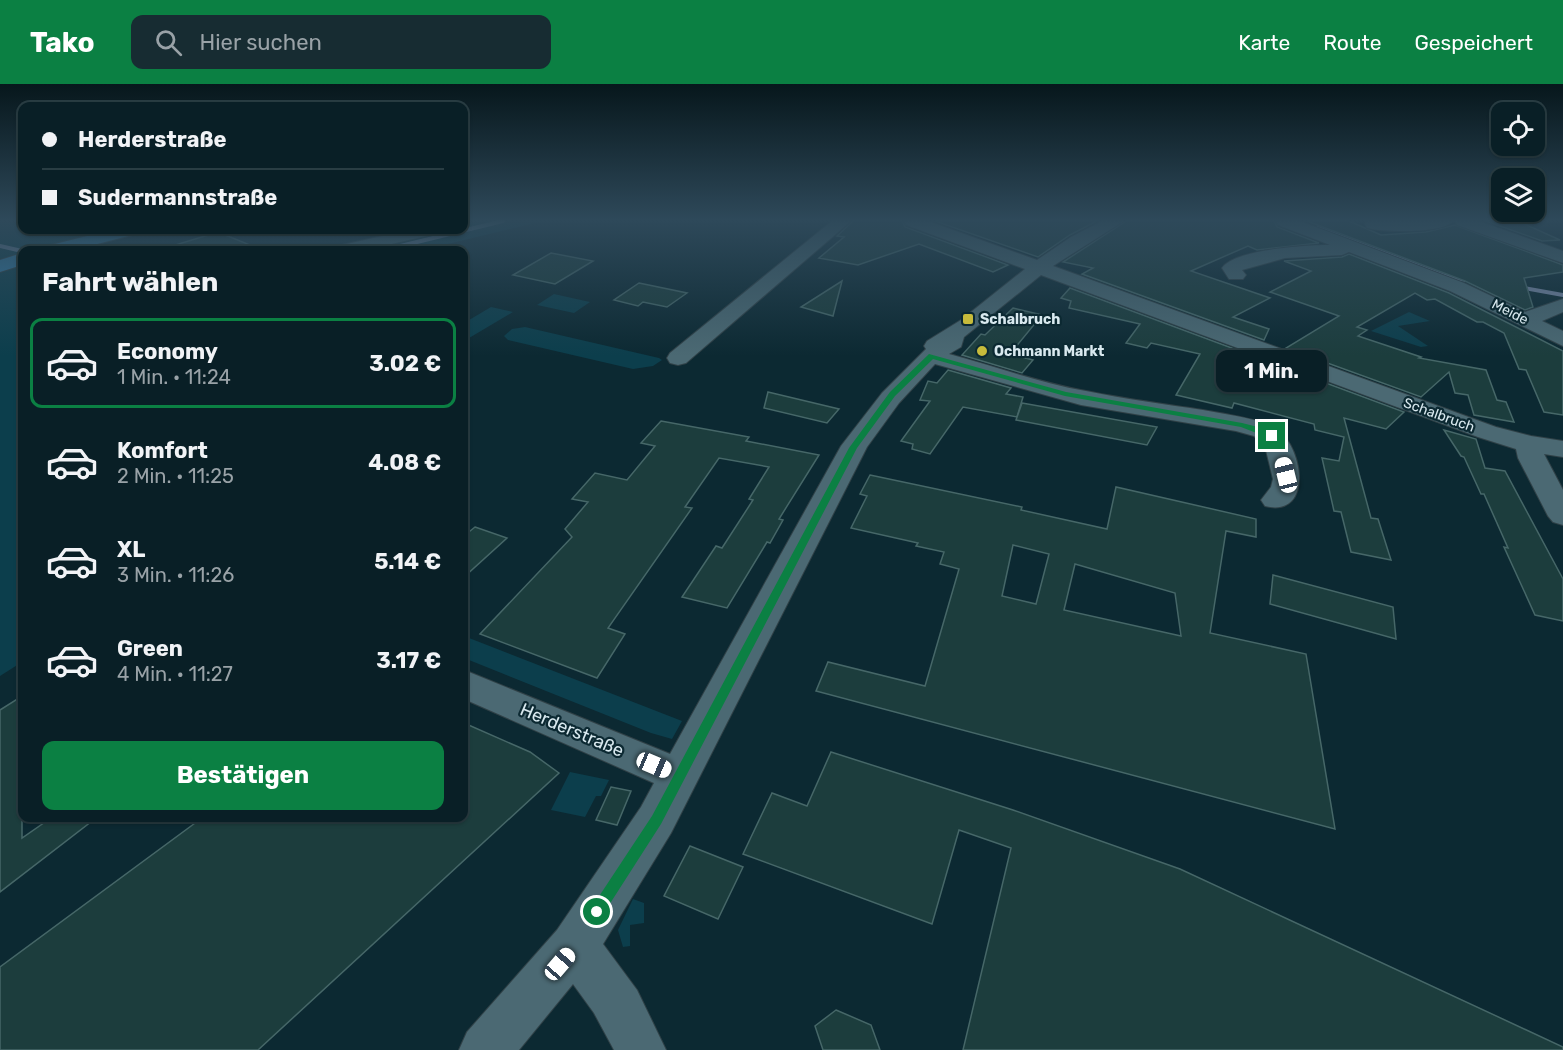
<!DOCTYPE html>
<html lang="de">
<meta charset="utf-8">
<style>
:root{--surface:#091f26;--page:#172c32;--text:#f1f3f6;--muted:#99a2a7;--line:#293d43;--accent:#0b8043}
body{margin:0;font-family:Rubik,sans-serif;background:var(--page);color:var(--text);height:100vh;display:flex;flex-direction:column;font-size:22px;white-space:nowrap}
*{box-sizing:border-box;margin:0}
p{font-size:20px;color:var(--muted)}
.icon{flex:none;width:33px;height:33px;fill:none;stroke:currentColor;stroke-width:2;stroke-linecap:round;stroke-linejoin:round}
.map{position:relative;flex:1;overflow:hidden}
.details{position:absolute;left:18px;top:162px;width:450px;height:576px;display:flex;flex-direction:column;background:var(--surface);border-radius:12px;box-shadow:0 2px 4px #0004,0 0 0 2px var(--line)}
.details>*{flex:none}
.hud{position:absolute;left:18px;top:18px;width:450px;height:132px;border-radius:12px;box-shadow:0 2px 4px #0004,0 0 0 2px var(--line);display:grid;align-content:center;height:132px;padding:0 24px;background:var(--surface)}
.controls{position:absolute;left:1491px;top:18px;display:grid;gap:12px}
.controls a{display:grid;place-items:center;width:54px;height:54px;border-radius:12px;background:var(--surface);box-shadow:0 2px 4px #0004,0 0 0 2px var(--line);font-size:30px}
.end{position:absolute;width:27px;height:27px;margin:-14px;border:8px solid #0b8043;background:#fff;box-shadow:0 0 0 3px #fff}
.from{border-radius:50%}
.bubble{position:absolute;height:42px;border-radius:12px;background:var(--surface);box-shadow:0 2px 4px #0004,0 0 0 2px var(--line);font-size:20px;font-weight:700;line-height:42px;text-align:center}
.car{position:absolute;width:18px;height:36px;margin:-18px -9px;border-radius:8px;box-shadow:0 0 4px 2px #0007;background:linear-gradient(#fff 24%,#345 0 40%,#fff 0 76%,#345 0 86%,#fff 0)}
.hud b{display:flex;align-items:center;gap:21px;height:57px;font-size:22px}
.hud b+b{border-top:2px solid var(--line)}
.hud i{width:15px;height:15px;background:var(--text)}
ul{padding:0;list-style:none}
li{display:flex;align-items:center;gap:18px;height:90px;margin:0 12px 9px;padding:0 12px;border:3px solid transparent;border-radius:12px}
li div{flex:1}
li b{display:block;font-size:22px}
li em{font-style:normal;font-weight:700}
li.selected{border-color:var(--accent)}
li>.icon{width:54px;height:54px;stroke-width:1.5}
h2{padding:0 24px;font-size:27px;line-height:72px}
.primary-button{display:flex;gap:12px;margin-top:auto;padding:12px 24px}
.primary-button a{flex:1;height:69px;border-radius:12px;background:var(--accent);color:#fff;font-size:24px;font-weight:700;line-height:69px;text-align:center}
header{display:flex;align-items:center;gap:36px;box-sizing:border-box;height:84px;padding:0 30px;background:var(--accent);color:#fff}
header strong{font-size:28px}
nav{display:flex;gap:33px;margin-inline-start:auto;font-size:21px}
.search{width:420px;height:54px;background:var(--page);display:flex;align-items:center;gap:15px;box-sizing:border-box;padding:0 21px;border-radius:12px;color:var(--muted);font-size:22px}
.map>svg:first-child{display:block}
.green{fill:#0c3e4c}
.lines{fill:none;stroke-linecap:round;stroke-linejoin:round}
.stream{stroke:#7b8aa8;stroke-width:4}
.building{fill:#1c3d3d;stroke:#466768;stroke-width:1.5;fill-rule:evenodd}
.minor-casing{stroke:#304147;stroke-width:2}
.major-casing{stroke:#304147;stroke-width:2}
.minor{fill:#4b6973;fill-rule:evenodd}
.major{fill:#3480af;fill-rule:evenodd}
.route{fill:#0b8043}
.poi-dot{fill:#c7bb3b;stroke:#0c2932;stroke-width:2}
.labels{text-anchor:middle;dominant-baseline:central;stroke-width:4.5;stroke-linejoin:round;paint-order:stroke}
.far-street-label{font-size:14px;fill:#d9e9ef;stroke:#0c2932}
.far-poi-label{font-size:14px;font-weight:bold;fill:#d9e9ef;stroke:#0c2932;text-anchor:start}
.near-street-label{font-size:18px;fill:#d9e9ef;stroke:#0c2932}
</style>
<header>
<strong>Tako</strong>
<div class="search"><svg class="icon" aria-label="search" viewBox="0 0 24 24"><circle cx="10" cy="10" r="6"/><path d="M15 15l6 6"/></svg>Hier suchen</div>
<nav><a>Karte</a><a>Route</a><a>Gespeichert</a></nav>
</header>
<div class="map">
<svg width="1563" height="966" viewBox="0 0 1563 966">
<rect width="100%" height="100%" fill="#0c2932"/>
<g class="green">
<path d="M0,137L22,140V146H121L45,166H22V173L0,179Z"/>
<path d="M479,137H543L423,166H359L445,146H464V141Z"/>
<path d="M22,181V578L0,592V188Z"/>
<path d="M554,210L590,218L574,229L537,221Z"/>
<path d="M491,223L513,228L464,257V239Z"/>
<path d="M1409,228L1430,237L1398,242L1428,262L1421,263L1371,247Z"/>
<path d="M525,243L659,274L662,276L653,282L633,285L508,256L504,252L512,245Z"/>
<path d="M469,554L682,637L672,655L651,649L464,574V558Z"/>
<path d="M570,688L609,696L601,712H596L585,733L551,726Z"/>
<path d="M633,815L644,819V839L630,841V862L623,863L618,846Z"/>
</g>
<g class="lines">
<g class="stream">
<path d="M1318,144L1445,192L1466,196"/>
<path d="M0,162L22,167"/>
<path d="M384,166L503,137"/>
<path d="M1518,203L1563,211"/>
</g>
</g>
<g class="building">
<path d="M853,137H902L905,143L1008,181L993,188L919,160L858,181L819,174L844,153L837,152Z"/>
<path d="M935,137H1097L1070,151L1038,173Z"/>
<path d="M1126,137H1274L1277,143L1319,159L1257,166L1248,162L1191,187L1270,214L1233,233L1269,245L1264,256L1082,190L1093,184L1063,178Z"/>
<path d="M1307,137H1349L1381,151L1426,148L1455,141L1563,181V188L1524,194L1533,223L1525,226L1465,197Z"/>
<path d="M1486,137H1518L1560,156L1542,157Z"/>
<path d="M218,148L262,166H173L172,162Z"/>
<path d="M551,169L593,177L555,200L513,191Z"/>
<path d="M1349,170L1449,209L1563,267V331L1544,328L1526,286L1519,285L1504,249L1483,238H1477L1435,215L1427,216L1415,209L1357,243L1367,246L1358,252L1421,273L1419,274L1486,286L1497,316L1506,318L1514,338L1474,331L1468,311L1455,309L1449,288L1421,313L1286,264L1339,232L1270,208L1311,187L1284,177L1342,173Z"/>
<path d="M842,197L833,232L801,223Z"/>
<path d="M639,199L687,209L667,223L643,218L638,222L614,216Z"/>
<path d="M1070,204L1256,273L1249,289L1286,298L1291,286L1404,328L1386,345L1344,334L1371,434L1378,435L1391,476L1351,468L1341,428L1334,427L1322,374L1339,377L1344,353L1315,346L1314,340L1234,319L1232,324L1176,311L1200,270L1151,259L1147,264L1126,259L1140,240L1069,224L1071,217L1061,214Z"/>
<path d="M1013,224L1042,231L1010,270L1033,276L1022,289L962,271L981,250L985,251Z"/>
<path d="M948,286L1011,304L1006,310L1023,313L1017,333L963,323L930,370L912,365L913,360L901,357L930,317L920,316L928,297L937,299Z"/>
<path d="M768,308L839,325L827,339L764,324Z"/>
<path d="M1022,319L1157,343L1147,361L1016,336Z"/>
<path d="M661,337L749,353L746,357L819,371L779,435L783,436L770,459L767,458L727,524L682,513L716,462L722,464L753,416L749,415L769,383L719,374L685,423L692,424L608,544L625,550L597,594L480,550L572,453L565,445L588,418L572,415L595,389L627,396L655,362L641,359Z"/>
<path d="M1444,346L1476,355L1485,384L1505,387L1563,495V537L1535,531L1504,463L1508,464L1484,410H1481L1464,373L1461,372Z"/>
<path d="M870,391L1022,423L1021,426L1107,445L1116,403L1256,435V453L1226,447L1210,549L1306,570L1335,745L816,607L828,578L925,602L959,485L940,480L944,468L916,462L918,459L851,444L867,412L860,410ZM1013,461L1049,470L1036,520L1002,512ZM1075,480L1175,509L1181,552L1064,526Z"/>
<path d="M475,443L507,454L464,493V452Z"/>
<path d="M1273,491L1393,523L1396,555L1270,520Z"/>
<path d="M22,612V754L51,734H96L0,808V626Z"/>
<path d="M464,639L530,668L559,689L258,966H0V883L202,734H464Z"/>
<path d="M831,668L1013,726L1180,785L1563,963V966H963L1011,764L959,746L932,840L743,770L772,709L807,722Z"/>
<path d="M611,703L631,707L617,741L596,736Z"/>
<path d="M690,762L743,783L718,835L664,812Z"/>
<path d="M836,926L871,941L880,966H823L815,942Z"/>
</g>
<g class="lines">
<g class="minor-casing">
<g id="minor">
<path d="M832,137H851L686,279L678,281L670,279L667,274L670,269Z"/>
<path d="M904,137H928L1037,176L1071,153L1102,137H1124L1053,182L1496,343L1531,352L1563,357V373L1544,370L1563,406V441L1553,438L1548,432L1518,374L1516,365L1478,353L1041,191L964,253L961,263L949,270C994,282 1040,299 1086,307C1124,315 1164,320 1203,326C1225,330 1248,333 1270,341C1303,354 1316,435 1265,422L1261,416L1271,403L1273,395L1265,362L1254,352L1236,347L1081,321L935,280L899,319L867,363L671,749L603,860L637,906L666,966H614L594,929L573,900L519,966H459L467,948L557,846L641,723L654,699L464,615V586L670,670L841,362L882,309L926,265L924,262L927,257L961,236L1025,185L906,141Z"/>
<path d="M1276,137H1300L1464,199L1525,228L1563,215V228L1542,237L1563,247V262L1450,207L1349,168L1342,171L1285,174L1242,186L1246,191L1243,195H1229L1222,184C1235,165 1308,161 1330,161L1278,141Z"/>
<path d="M1366,137H1453C1443,150 1383,148 1367,144L1365,140Z"/>
<path d="M1455,137H1479L1563,167V179L1457,141Z"/>
<path d="M409,146H438L435,150L365,166H335L338,162Z"/>
</g>
</g>
<g class="major-casing">
<g id="major">
<path d="M111,146H139L136,150L74,166H45L47,162Z"/>
<path d="M22,169V181L0,188V176Z"/>
</g>
</g>
<use href="#minor" class="minor"/>
<use href="#major" class="major"/>
</g>
<linearGradient id="sky" x2="0" y2="1"><stop stop-color="#07171c"/><stop offset="0.5" stop-color="#2e495a"/><stop offset="1" stop-color="#2e495a" stop-opacity="0"/></linearGradient>
<rect width="1563" height="272" fill="url(#sky)"/>
<path class="route" d="M929,270L1066,308L1242,339L1266,345L1276,352L1272,355L1241,343L1065,312L933,275L895,312L857,364L661,740L602,832L597,834L592,832L590,828L592,823L652,732L849,364L890,308Z"/>
<g class="poi-dot">
<rect x="962" y="229" width="12" height="12" rx="3"/>
<circle cx="982" cy="267" r="6"/>
</g>
<g class="labels">
<g class="far-street-label">
<text transform="translate(1510 228) rotate(27)">Meide</text>
<text transform="translate(1439 331) rotate(20)">Schalbruch</text>
</g>
<g class="far-poi-label">
<text x="980" y="235">Schalbruch</text>
<text x="994" y="267">Ochmann Markt</text>
</g>
<g class="near-street-label">
<text transform="translate(572 646) rotate(23)">Herderstraße</text>
</g>
</g>
</svg>
<div class="controls">
<a><svg class="icon" aria-label="locate" viewBox="0 0 24 24"><circle cx="12" cy="12" r="6"/><path d="M12 2v4M12 18v4M2 12h4M18 12h4"/></svg></a>
<a><svg class="icon" aria-label="layers" viewBox="0 0 24 24"><path d="M12 4l9 5-9 5-9-5zM3 14l9 5 9-5"/></svg></a>
</div>
<i class="end from" style="left:597px;top:828px"></i>
<i class="end" style="left:1272px;top:352px"></i>
<div class="bubble" style="left:1216px;top:266px;width:111px">1 Min.</div>
<i class="car" style="left:1286px;top:391px;rotate:346deg"></i>
<i class="car" style="left:654px;top:681px;rotate:113deg"></i>
<i class="car" style="left:560px;top:880px;rotate:41deg"></i>
<div class="hud">
<b><i class="from"></i>Herderstraße</b>
<b><i></i>Sudermannstraße</b>
</div>
<section class="details">
<h2>Fahrt wählen</h2>
<ul>
<li class="selected"><svg class="icon" aria-label="car" viewBox="0 0 24 24"><path d="M5 17H2v-5l4-1 3-4h7l3 4 3 1v5h-3M9 17h6M6 11h13"/><circle cx="7" cy="17" r="2"/><circle cx="17" cy="17" r="2"/></svg><div><b>Economy</b><p>1 Min. · 11:24</p></div><em>3.02 €</em></li>
<li><svg class="icon" aria-label="car" viewBox="0 0 24 24"><path d="M5 17H2v-5l4-1 3-4h7l3 4 3 1v5h-3M9 17h6M6 11h13"/><circle cx="7" cy="17" r="2"/><circle cx="17" cy="17" r="2"/></svg><div><b>Komfort</b><p>2 Min. · 11:25</p></div><em>4.08 €</em></li>
<li><svg class="icon" aria-label="car" viewBox="0 0 24 24"><path d="M5 17H2v-5l4-1 3-4h7l3 4 3 1v5h-3M9 17h6M6 11h13"/><circle cx="7" cy="17" r="2"/><circle cx="17" cy="17" r="2"/></svg><div><b>XL</b><p>3 Min. · 11:26</p></div><em>5.14 €</em></li>
<li><svg class="icon" aria-label="car" viewBox="0 0 24 24"><path d="M5 17H2v-5l4-1 3-4h7l3 4 3 1v5h-3M9 17h6M6 11h13"/><circle cx="7" cy="17" r="2"/><circle cx="17" cy="17" r="2"/></svg><div><b>Green</b><p>4 Min. · 11:27</p></div><em>3.17 €</em></li>
</ul>
<div class="primary-button"><a>Bestätigen</a></div>
</section>
</div>
